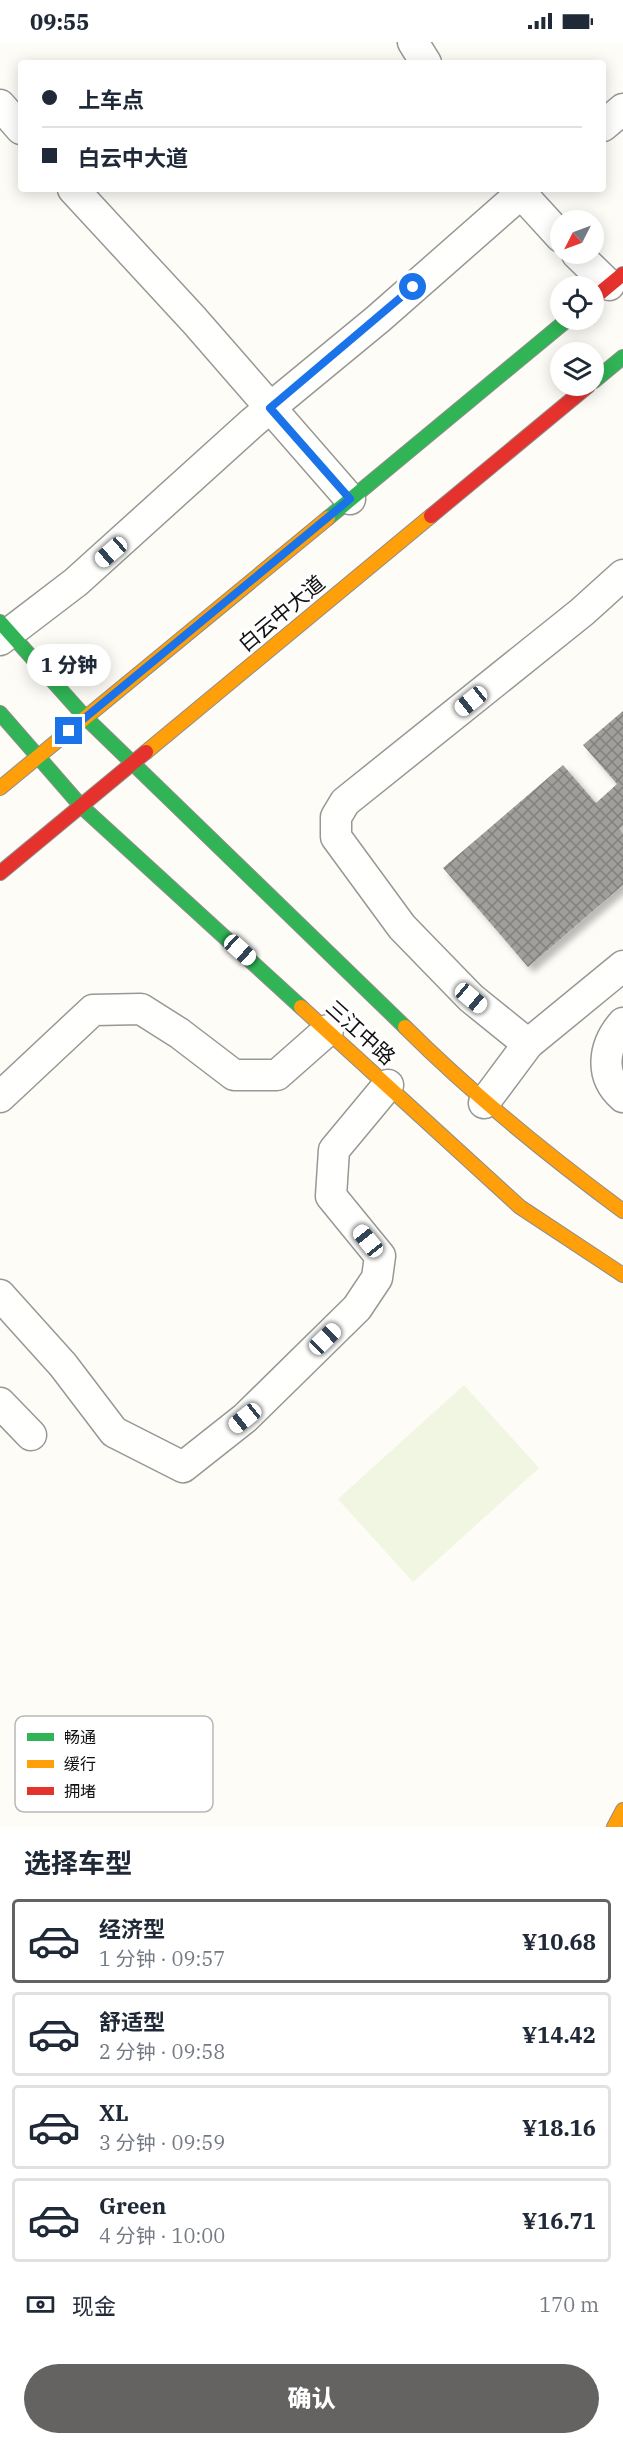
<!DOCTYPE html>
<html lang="zh">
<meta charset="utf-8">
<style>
:root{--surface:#fff;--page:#f2f2f3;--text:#1f2937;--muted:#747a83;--line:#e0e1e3;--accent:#646362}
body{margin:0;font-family:"IBM Plex Serif","Noto Sans SC",serif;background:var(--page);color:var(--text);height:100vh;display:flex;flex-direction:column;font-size:22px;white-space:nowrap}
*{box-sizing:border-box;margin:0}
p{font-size:20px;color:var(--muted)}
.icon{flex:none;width:33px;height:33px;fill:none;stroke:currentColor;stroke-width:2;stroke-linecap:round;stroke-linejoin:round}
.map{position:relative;height:1785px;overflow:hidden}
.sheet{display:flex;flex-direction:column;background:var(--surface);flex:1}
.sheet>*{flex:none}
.top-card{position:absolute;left:18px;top:18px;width:588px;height:132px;border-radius:6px;box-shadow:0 3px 15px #0003;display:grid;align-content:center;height:132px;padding:0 24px;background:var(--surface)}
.needle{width:39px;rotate:228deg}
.tools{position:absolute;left:550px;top:168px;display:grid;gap:12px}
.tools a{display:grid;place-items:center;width:54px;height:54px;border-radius:50%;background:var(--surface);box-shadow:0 3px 15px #0003;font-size:30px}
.end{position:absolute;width:27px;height:27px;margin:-14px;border:8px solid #1a73e8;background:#fff;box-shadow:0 0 0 3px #fff}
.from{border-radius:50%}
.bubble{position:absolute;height:42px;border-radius:21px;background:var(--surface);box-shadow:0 3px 15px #0003;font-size:20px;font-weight:800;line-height:42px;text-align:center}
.car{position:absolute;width:18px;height:36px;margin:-18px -9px;border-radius:8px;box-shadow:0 0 4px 2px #0007;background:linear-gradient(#fff 24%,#345 0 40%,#fff 0 76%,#345 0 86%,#fff 0)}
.top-card b{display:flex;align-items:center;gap:21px;height:57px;font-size:22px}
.top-card b+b{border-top:2px solid var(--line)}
.top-card i{width:15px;height:15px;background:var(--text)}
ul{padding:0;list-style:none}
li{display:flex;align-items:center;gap:18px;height:84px;margin:0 12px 9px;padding:0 12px;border:3px solid var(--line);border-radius:6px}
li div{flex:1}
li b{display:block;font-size:22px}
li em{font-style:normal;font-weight:800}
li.active{border-color:var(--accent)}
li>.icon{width:54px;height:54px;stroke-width:1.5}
h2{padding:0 24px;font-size:27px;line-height:72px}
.pay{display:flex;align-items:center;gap:15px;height:66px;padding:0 24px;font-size:22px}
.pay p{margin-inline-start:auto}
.button{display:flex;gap:12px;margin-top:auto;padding:12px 24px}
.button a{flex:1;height:69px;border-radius:36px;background:var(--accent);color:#fff;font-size:24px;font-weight:800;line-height:69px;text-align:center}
.status{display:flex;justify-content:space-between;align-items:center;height:42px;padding:0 30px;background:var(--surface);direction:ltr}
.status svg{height:16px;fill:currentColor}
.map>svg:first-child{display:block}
.pitch{fill:#f0f6e1}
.building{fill:url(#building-cross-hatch);filter:url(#shadow)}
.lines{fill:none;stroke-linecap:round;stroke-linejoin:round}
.street-casing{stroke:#979795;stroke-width:33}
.fast-casing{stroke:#8e8d8b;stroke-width:16}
.slow-casing{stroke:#8e8d8b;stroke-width:16}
.jam-casing{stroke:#8e8d8b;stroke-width:16}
.street{stroke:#fffffe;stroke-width:30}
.fast{stroke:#30b455;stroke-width:14}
.slow{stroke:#ff9f0a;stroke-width:14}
.jam{stroke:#e5322d;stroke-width:14}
.route{stroke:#1a73e8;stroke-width:8}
.labels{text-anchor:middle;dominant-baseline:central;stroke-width:6;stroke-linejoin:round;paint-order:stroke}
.street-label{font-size:21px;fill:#111;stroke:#fff}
.key{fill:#fff;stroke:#b8b8b8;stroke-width:1.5}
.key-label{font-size:16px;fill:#111}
</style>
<div class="status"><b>09:55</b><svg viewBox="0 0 49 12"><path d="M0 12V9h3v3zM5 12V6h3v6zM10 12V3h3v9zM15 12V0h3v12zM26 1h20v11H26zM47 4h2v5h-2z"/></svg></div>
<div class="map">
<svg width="623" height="1785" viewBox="0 0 623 1785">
<defs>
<pattern id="building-cross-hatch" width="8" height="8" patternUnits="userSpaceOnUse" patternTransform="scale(1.5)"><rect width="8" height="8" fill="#a19f9c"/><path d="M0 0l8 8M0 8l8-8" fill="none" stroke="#82807e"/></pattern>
<filter id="shadow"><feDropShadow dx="5.5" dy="5.5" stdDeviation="3" flood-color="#0004"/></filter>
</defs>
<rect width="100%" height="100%" fill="#fdfcf7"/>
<path class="pitch" d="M464,1343L539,1426L413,1540L338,1457Z"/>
<path class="building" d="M623,669V784L619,787L623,792V843L528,925L443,826L563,723L596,761L617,742L583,703Z"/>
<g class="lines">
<g class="street-casing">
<g id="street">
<path d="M413,0L426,21"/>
<path d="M0,63L21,87"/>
<path d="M603,84L623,67"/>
<path d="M73,147L194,278L350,457"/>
<path d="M517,147L561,195"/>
<path d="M577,212L609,243"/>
<path d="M0,598L76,540L253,380L378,277L526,147"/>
<path d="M623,981C603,1004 599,1034 623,1055"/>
<path d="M528,1002L471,956L402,885L336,795V775L345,760L582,570L623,533"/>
<path d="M0,1055L93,968L141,967L179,991L234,1033H277L328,988"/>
<path d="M484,1061L528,1002L623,924"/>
<path d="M0,1253L63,1323L114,1390L183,1425L245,1376L357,1266L377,1236L380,1214L331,1154L334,1108L388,1043"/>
<path d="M0,1361L31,1393"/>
</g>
</g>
<g class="fast-casing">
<g id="fast">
<path d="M594,339L623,315"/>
<path d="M328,476L567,278"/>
<path d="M0,580L85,675L405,985"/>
<path d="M0,671L81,764L301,965"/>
</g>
</g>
<g class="slow-casing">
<g id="slow">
<path d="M146,710L431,474"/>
<path d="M0,746L328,476"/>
<path d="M301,965L520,1165L623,1233"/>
<path d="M405,985C473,1053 546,1112 623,1169"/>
<path d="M614,1785L623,1768"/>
</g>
</g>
<g class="jam-casing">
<g id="jam">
<path d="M594,256L623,232"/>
<path d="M431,474L588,344"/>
<path d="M0,831L146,710"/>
</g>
</g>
<use href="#street" class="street"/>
<use href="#fast" class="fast"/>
<use href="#slow" class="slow"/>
<use href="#jam" class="jam"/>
</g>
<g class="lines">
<path class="route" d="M69,689L350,457L270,366L413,245"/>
</g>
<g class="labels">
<g class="street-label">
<text transform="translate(281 571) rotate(-40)">白云中大道</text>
<text transform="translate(361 990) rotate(42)">三江中路</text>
</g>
</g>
<rect x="15" y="1674" width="198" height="96" rx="9" class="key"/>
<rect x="27" y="1691" width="27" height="8" fill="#30b455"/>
<rect x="27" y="1718" width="27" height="8" fill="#ff9f0a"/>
<rect x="27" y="1745" width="27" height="8" fill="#e5322d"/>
<g class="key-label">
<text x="64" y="1701">畅通</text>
<text x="64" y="1728">缓行</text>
<text x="64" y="1755">拥堵</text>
</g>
</svg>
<div class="tools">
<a><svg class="needle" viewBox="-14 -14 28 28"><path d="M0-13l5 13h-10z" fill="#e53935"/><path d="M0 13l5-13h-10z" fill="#747a83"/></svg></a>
<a><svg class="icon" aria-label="locate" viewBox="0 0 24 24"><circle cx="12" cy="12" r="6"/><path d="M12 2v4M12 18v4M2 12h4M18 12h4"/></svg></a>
<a><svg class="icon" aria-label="layers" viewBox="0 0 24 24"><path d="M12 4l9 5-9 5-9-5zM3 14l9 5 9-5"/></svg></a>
</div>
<i class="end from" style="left:413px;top:245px"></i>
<i class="end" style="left:69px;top:689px"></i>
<div class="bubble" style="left:27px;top:602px;width:84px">1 分钟</div>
<i class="car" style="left:111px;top:510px;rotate:229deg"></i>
<i class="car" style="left:471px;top:659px;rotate:231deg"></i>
<i class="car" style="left:240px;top:908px;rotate:132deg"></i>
<i class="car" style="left:471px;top:956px;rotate:130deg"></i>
<i class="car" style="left:368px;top:1199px;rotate:321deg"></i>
<i class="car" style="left:325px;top:1297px;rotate:46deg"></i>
<i class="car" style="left:245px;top:1376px;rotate:231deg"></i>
<div class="top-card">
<b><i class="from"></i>上车点</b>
<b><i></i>白云中大道</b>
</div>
</div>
<section class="sheet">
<h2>选择车型</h2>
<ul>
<li class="active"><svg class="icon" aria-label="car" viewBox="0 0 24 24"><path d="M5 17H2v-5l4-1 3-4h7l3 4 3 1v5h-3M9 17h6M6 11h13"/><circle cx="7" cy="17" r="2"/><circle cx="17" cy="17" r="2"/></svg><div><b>经济型</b><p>1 分钟 · 09:57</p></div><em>¥10.68</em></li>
<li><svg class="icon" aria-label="car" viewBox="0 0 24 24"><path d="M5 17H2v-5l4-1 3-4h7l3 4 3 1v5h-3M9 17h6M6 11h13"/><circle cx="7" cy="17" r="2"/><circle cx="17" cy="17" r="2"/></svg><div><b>舒适型</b><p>2 分钟 · 09:58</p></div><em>¥14.42</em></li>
<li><svg class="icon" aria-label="car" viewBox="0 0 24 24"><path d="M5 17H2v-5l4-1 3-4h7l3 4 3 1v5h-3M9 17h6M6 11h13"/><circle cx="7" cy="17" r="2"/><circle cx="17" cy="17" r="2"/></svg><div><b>XL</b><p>3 分钟 · 09:59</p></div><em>¥18.16</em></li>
<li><svg class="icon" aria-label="car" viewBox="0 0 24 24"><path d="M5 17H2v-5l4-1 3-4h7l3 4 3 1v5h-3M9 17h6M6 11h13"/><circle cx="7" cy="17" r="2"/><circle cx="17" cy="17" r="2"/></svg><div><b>Green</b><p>4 分钟 · 10:00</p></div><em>¥16.71</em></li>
</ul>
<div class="pay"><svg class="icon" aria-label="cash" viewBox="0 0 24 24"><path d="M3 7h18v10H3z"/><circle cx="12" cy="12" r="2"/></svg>现金<p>170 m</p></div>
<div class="button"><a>确认</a></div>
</section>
